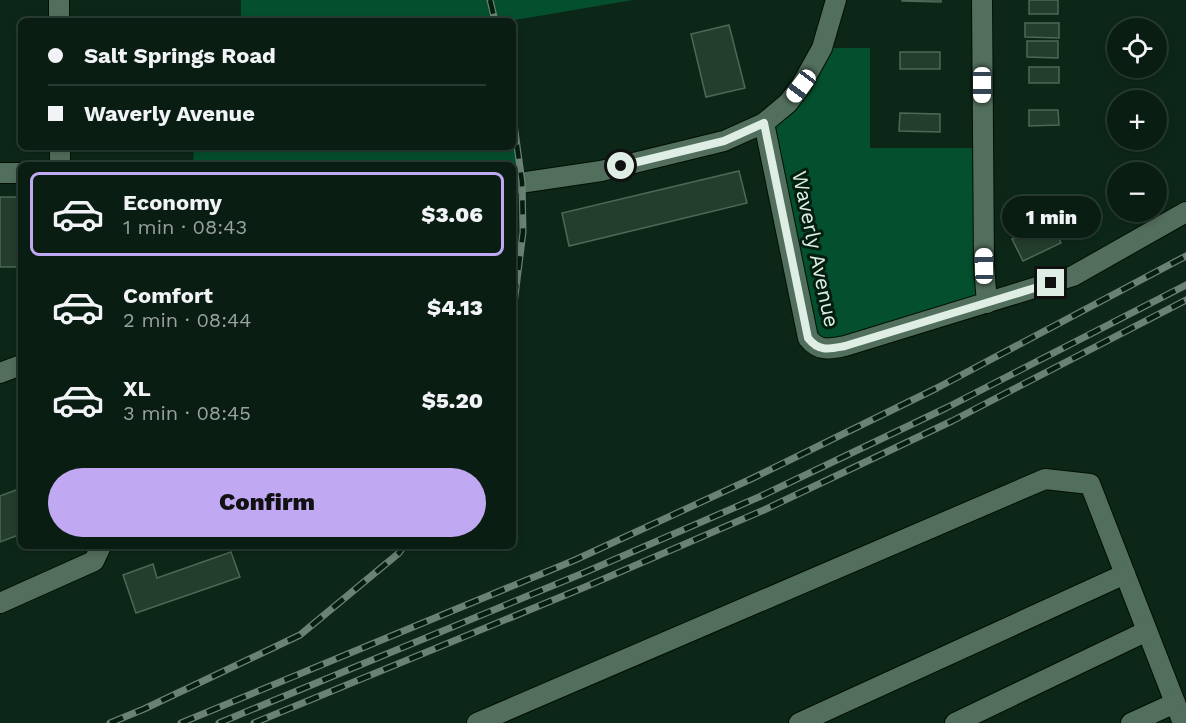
<!DOCTYPE html>
<meta charset="utf-8">
<style>
:root{--surface:#091d12;--page:#12261b;--text:#f1f3f6;--muted:#99a29f;--line:#293b32;--accent:#c1a8f3}
body{margin:0;font-family:"Work Sans",sans-serif;background:var(--page);color:var(--text);height:100vh;display:flex;flex-direction:column;font-size:22px;white-space:nowrap}
*{box-sizing:border-box;margin:0}
p{font-size:20px;color:var(--muted)}
.icon{flex:none;width:33px;height:33px;fill:none;stroke:currentColor;stroke-width:2;stroke-linecap:round;stroke-linejoin:round}
.map{position:relative;flex:1;overflow:hidden}
.panel{position:absolute;left:18px;top:162px;width:498px;height:387px;display:flex;flex-direction:column;background:var(--surface);border-radius:9px;box-shadow:0 3px 9px #0003,0 0 0 2px var(--line)}
.panel>*{flex:none}
.top-card{position:absolute;left:18px;top:18px;width:498px;height:132px;border-radius:9px;box-shadow:0 3px 9px #0003,0 0 0 2px var(--line);display:grid;align-content:center;height:132px;padding:0 30px;background:var(--surface)}
.buttons{position:absolute;left:1107px;top:18px;display:grid;gap:12px}
.buttons a{display:grid;place-items:center;width:60px;height:60px;border-radius:50%;background:var(--surface);box-shadow:0 3px 9px #0003,0 0 0 2px var(--line);font-size:30px}
.end{position:absolute;width:27px;height:27px;margin:-14px;border:8px solid #deeee4;background:#111;box-shadow:0 0 0 3px #111}
.from{border-radius:50%}
.bubble{position:absolute;height:42px;border-radius:21px;background:var(--surface);box-shadow:0 3px 9px #0003,0 0 0 2px var(--line);font-size:20px;font-weight:800;line-height:42px;text-align:center}
.car{position:absolute;width:18px;height:36px;margin:-18px -9px;border-radius:8px;box-shadow:0 0 4px 2px #0007;background:linear-gradient(#fff 24%,#345 0 40%,#fff 0 76%,#345 0 86%,#fff 0)}
.top-card b{display:flex;align-items:center;gap:21px;height:57px;font-size:22px}
.top-card b+b{border-top:2px solid var(--line)}
.top-card i{width:15px;height:15px;background:var(--text)}
ul{padding:10px 0 0;list-style:none}
li{display:flex;align-items:center;gap:18px;height:84px;margin:0 12px 9px;padding:0 18px;border:3px solid transparent;border-radius:9px}
li div{flex:1}
li b{display:block;font-size:22px}
li em{font-style:normal;font-weight:800}
li.selected{border-color:var(--accent)}
li>.icon{width:54px;height:54px;stroke-width:1.5}
.button{display:flex;gap:12px;margin-top:auto;padding:12px 30px}
.button a{flex:1;height:69px;border-radius:36px;background:var(--accent);color:#111;font-size:24px;font-weight:800;line-height:69px;text-align:center}
.map>svg:first-child{display:block}
.green{fill:#044f2d}
.building{fill:#243e2e;stroke:#4c6856;stroke-width:1.5}
.lines{fill:none;stroke-linecap:round;stroke-linejoin:round}
.minor-casing{stroke:#000f04;stroke-width:22}
.minor{stroke:#526e5c;stroke-width:20}
.rail-casing{stroke:#6b8174;stroke-width:7}
.rail{stroke:#031d0f;stroke-width:4.5;stroke-dasharray:14;stroke-linecap:butt}
.route{stroke:#deeee4;stroke-width:8}
.labels{text-anchor:middle;dominant-baseline:central;stroke-width:6;stroke-linejoin:round;paint-order:stroke}
.street-label{font-size:21px;fill:#deeee4;stroke:#031d0f}
</style>
<div class="map">
<svg width="1186" height="723" viewBox="0 0 1186 723">
<rect width="100%" height="100%" fill="#0c2718"/>
<g class="green">
<path d="M241,0H633L509,21H241Z"/>
<path d="M822,48H870V148H983L987,303L819,348L764,123Z"/>
<path d="M513,117L522,182L513,184V165H193L194,147H513Z"/>
</g>
<g class="building">
<path d="M902,0H941V2L902,1Z"/>
<rect x="1029" y="0" width="29" height="14"/>
<path d="M1025,23H1059V38L1025,37Z"/>
<path d="M729,25L745,88L706,97L691,34Z"/>
<path d="M1027,41H1058V58L1027,57Z"/>
<rect x="900" y="52" width="40" height="17"/>
<rect x="1029" y="67" width="30" height="16"/>
<path d="M1029,110H1058L1059,125L1029,126Z"/>
<path d="M900,113L940,114V132L899,131Z"/>
<path d="M739,171L747,203L569,246L562,213Z"/>
<rect x="0" y="197" width="21" height="70"/>
<path d="M1051,221L1061,243L1023,261L1012,239Z"/>
<path d="M21,488V534L0,542V496Z"/>
<path d="M231,552L240,577L136,613L123,575L153,564L157,578Z"/>
</g>
<g class="lines">
<g class="minor-casing">
<g id="minor">
<path d="M59,0V21"/>
<path d="M982,0L984,266L987,303"/>
<path d="M764,123L808,338C819,352 829,349 845,346L1073,276L1186,212"/>
<path d="M60,147V165"/>
<path d="M0,173H21"/>
<path d="M513,184L601,171L724,141L764,123L788,103L801,86L822,48L836,0"/>
<path d="M0,373L21,365"/>
<path d="M0,603L94,561L101,546"/>
<path d="M477,723L1045,479L1090,484L1183,723"/>
<path d="M799,723L1125,574"/>
<path d="M955,723L1147,631"/>
<path d="M1131,723L1175,703"/>
</g>
</g>
<use href="#minor" class="minor"/>
<g class="rail-casing">
<g id="rail">
<path d="M490,0L495,21"/>
<path d="M513,117L522,182L523,232L513,312"/>
<path d="M110,723L144,709L300,635L399,553L404,546"/>
<path d="M181,723L575,560L751,479L937,388L1186,256"/>
<path d="M219,723L581,574L759,497L946,408L1186,285"/>
<path d="M254,723L585,587L764,510L952,421L1186,300"/>
</g>
</g>
<use href="#rail" class="rail"/>
</g>
<g class="lines">
<path class="route" d="M621,166L724,141L764,123L808,338C819,352 829,349 845,346L1051,283"/>
</g>
<g class="labels">
<g class="street-label">
<text transform="translate(816 249) rotate(78)">Waverly Avenue</text>
</g>
</g>
</svg>
<div class="buttons">
<a><svg class="icon" aria-label="locate" viewBox="0 0 24 24"><circle cx="12" cy="12" r="6"/><path d="M12 2v4M12 18v4M2 12h4M18 12h4"/></svg></a>
<a>+</a>
<a>−</a>
</div>
<i class="end from" style="left:621px;top:166px"></i>
<i class="end" style="left:1051px;top:283px"></i>
<div class="bubble" style="left:1002px;top:196px;width:99px">1 min</div>
<i class="car" style="left:982px;top:85px;rotate:180deg"></i>
<i class="car" style="left:801px;top:86px;rotate:217deg"></i>
<i class="car" style="left:984px;top:266px;rotate:359deg"></i>
<div class="top-card">
<b><i class="from"></i>Salt Springs Road</b>
<b><i></i>Waverly Avenue</b>
</div>
<section class="panel">
<ul>
<li class="selected"><svg class="icon" aria-label="car" viewBox="0 0 24 24"><path d="M5 17H2v-5l4-1 3-4h7l3 4 3 1v5h-3M9 17h6M6 11h13"/><circle cx="7" cy="17" r="2"/><circle cx="17" cy="17" r="2"/></svg><div><b>Economy</b><p>1 min · 08:43</p></div><em>$3.06</em></li>
<li><svg class="icon" aria-label="car" viewBox="0 0 24 24"><path d="M5 17H2v-5l4-1 3-4h7l3 4 3 1v5h-3M9 17h6M6 11h13"/><circle cx="7" cy="17" r="2"/><circle cx="17" cy="17" r="2"/></svg><div><b>Comfort</b><p>2 min · 08:44</p></div><em>$4.13</em></li>
<li><svg class="icon" aria-label="car" viewBox="0 0 24 24"><path d="M5 17H2v-5l4-1 3-4h7l3 4 3 1v5h-3M9 17h6M6 11h13"/><circle cx="7" cy="17" r="2"/><circle cx="17" cy="17" r="2"/></svg><div><b>XL</b><p>3 min · 08:45</p></div><em>$5.20</em></li>
</ul>
<div class="button"><a>Confirm</a></div>
</section>
</div>
